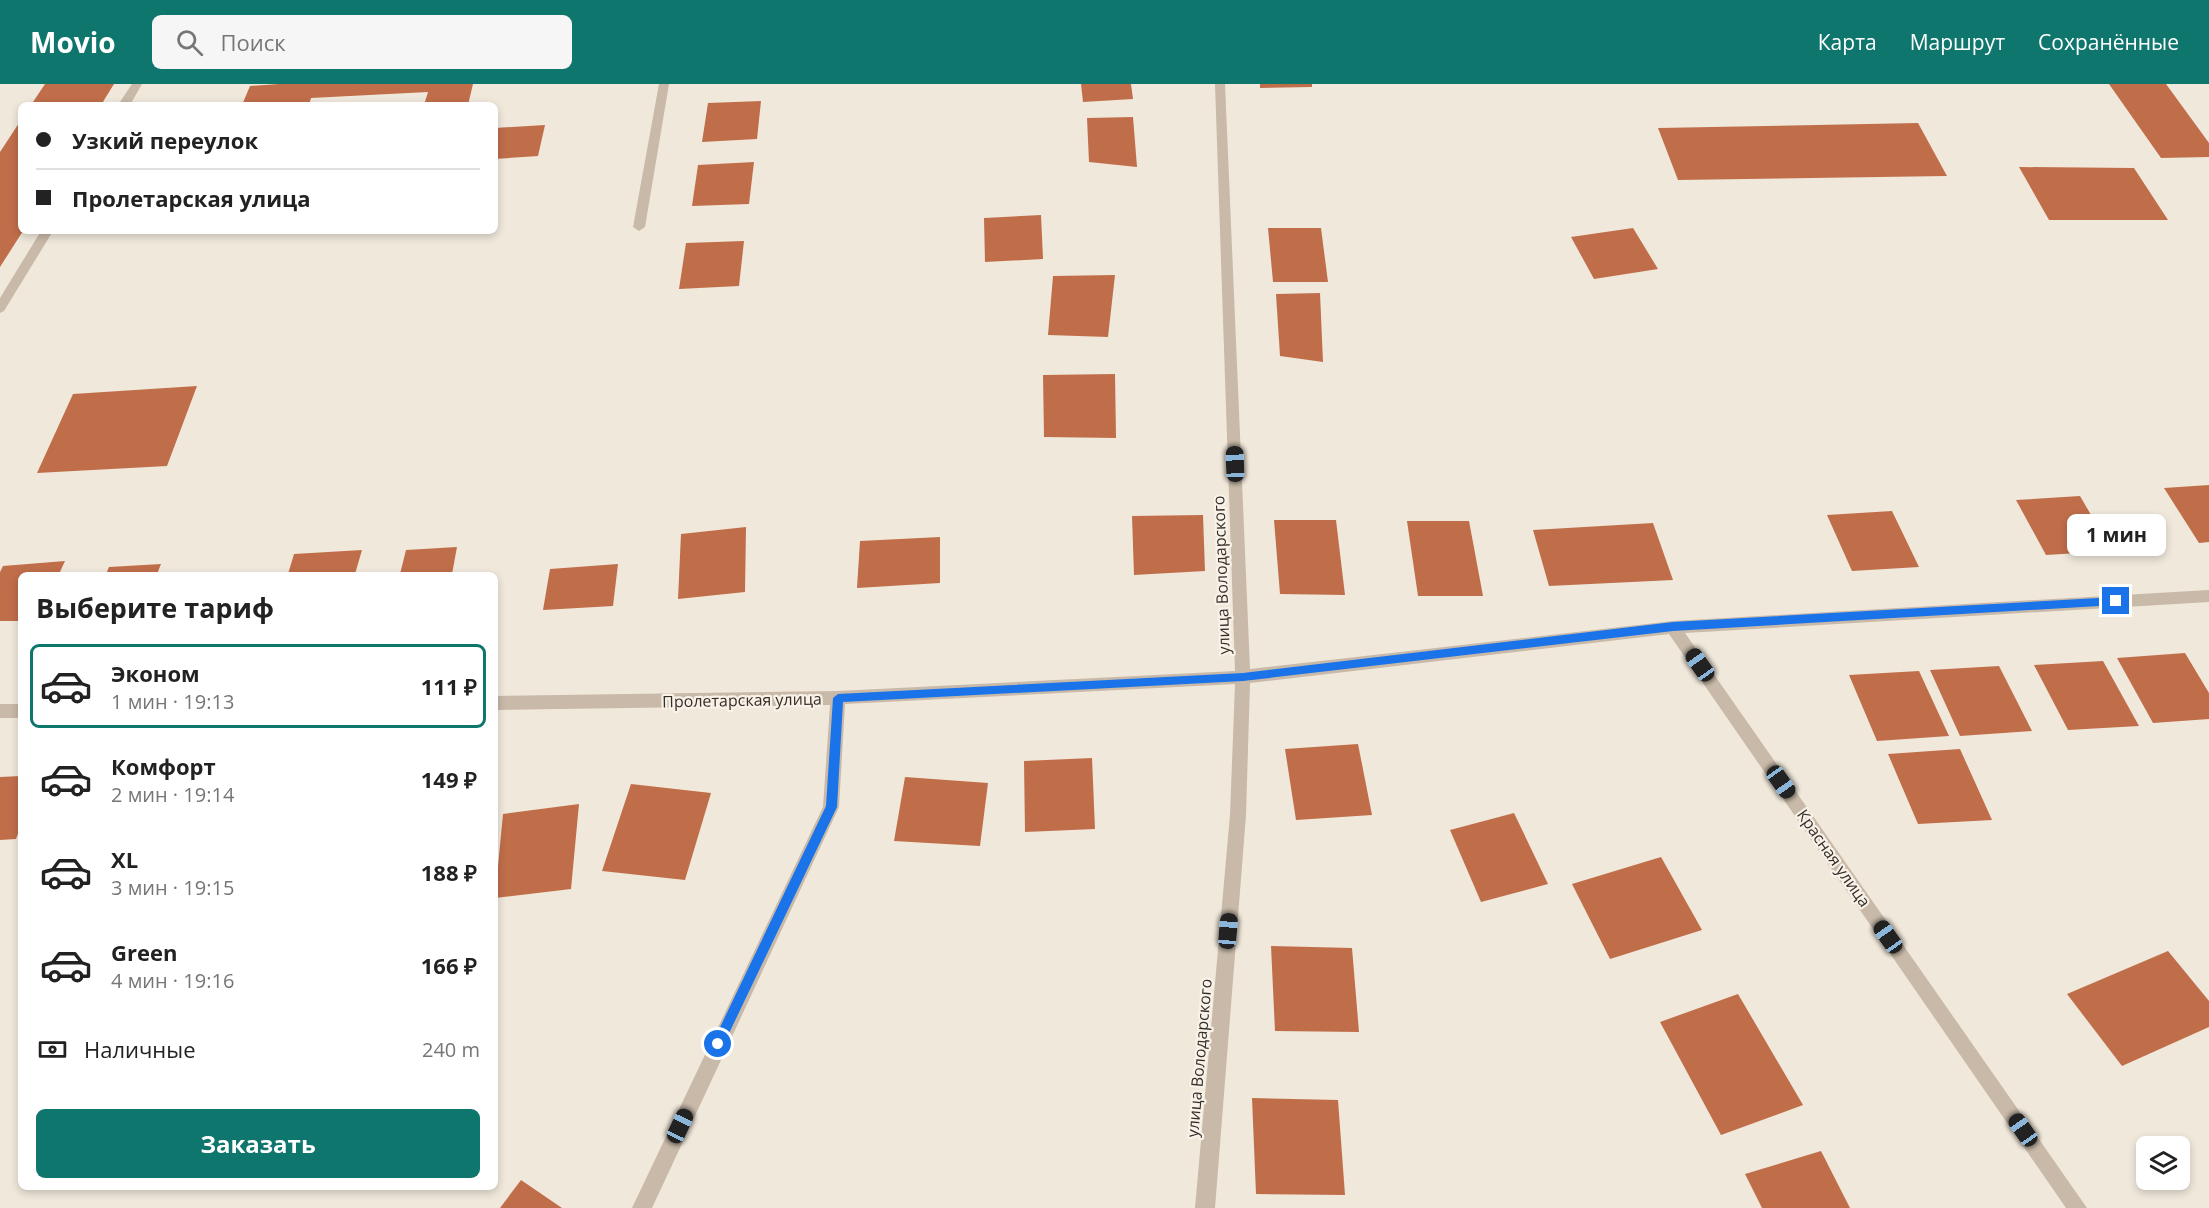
<!DOCTYPE html>
<html lang="ru">
<meta charset="utf-8">
<style>
:root{--surface:#fff;--page:#f6f6f6;--text:#222;--muted:#767676;--line:#e0e0e0;--accent:#0f766e}
body{margin:0;font-family:"Open Sans",sans-serif;background:var(--page);color:var(--text);height:100vh;display:flex;flex-direction:column;font-size:22px;white-space:nowrap}
*{box-sizing:border-box;margin:0}
p{font-size:20px;color:var(--muted)}
.icon{flex:none;width:33px;height:33px;fill:none;stroke:currentColor;stroke-width:2;stroke-linecap:round;stroke-linejoin:round}
.map{position:relative;flex:1;overflow:hidden}
.side{position:absolute;left:18px;top:488px;width:480px;height:618px;display:flex;flex-direction:column;background:var(--surface);border-radius:9px;box-shadow:0 3px 9px #0003}
.side>*{flex:none}
.guide{position:absolute;left:18px;top:18px;width:480px;height:132px;border-radius:9px;box-shadow:0 3px 9px #0003;display:grid;align-content:center;height:132px;padding:0 18px;background:var(--surface)}
.fabs{position:absolute;left:2136px;top:1052px;display:grid;gap:12px}
.fabs a{display:grid;place-items:center;width:54px;height:54px;border-radius:9px;background:var(--surface);box-shadow:0 3px 9px #0003;font-size:30px}
.end{position:absolute;width:27px;height:27px;margin:-14px;border:8px solid #1a73e8;background:#fff;box-shadow:0 0 0 3px #fff}
.from{border-radius:50%}
.bubble{position:absolute;height:42px;border-radius:9px;background:var(--surface);box-shadow:0 3px 9px #0003;font-size:20px;font-weight:700;line-height:42px;text-align:center}
.car{position:absolute;width:18px;height:36px;margin:-18px -9px;border-radius:8px;box-shadow:0 0 4px 2px #0007;background:linear-gradient(#222 24%,#8ab4d8 0 40%,#222 0 76%,#8ab4d8 0 86%,#222 0)}
.guide b{display:flex;align-items:center;gap:21px;height:57px;font-size:22px}
.guide b+b{border-top:2px solid var(--line)}
.guide i{width:15px;height:15px;background:var(--text)}
ul{padding:0;list-style:none}
li{display:flex;align-items:center;gap:18px;height:84px;margin:0 12px 9px;padding:0 6px;border:3px solid transparent;border-radius:9px}
li div{flex:1}
li b{display:block;font-size:22px}
li em{font-style:normal;font-weight:700}
li.active{border-color:var(--accent)}
li>.icon{width:54px;height:54px;stroke-width:1.5}
h2{padding:0 18px;font-size:27px;line-height:72px}
.pay{display:flex;align-items:center;gap:15px;height:66px;padding:0 18px;font-size:22px}
.pay p{margin-inline-start:auto}
.action{display:flex;gap:12px;margin-top:auto;padding:12px 18px}
.action a{flex:1;height:69px;border-radius:9px;background:var(--accent);color:#fff;font-size:24px;font-weight:700;line-height:69px;text-align:center}
header{display:flex;align-items:center;gap:36px;box-sizing:border-box;height:84px;padding:0 30px;background:var(--accent);color:#fff}
header strong{font-size:28px}
nav{display:flex;gap:33px;margin-inline-start:auto;font-size:21px}
.search{width:420px;height:54px;background:var(--page);display:flex;align-items:center;gap:15px;box-sizing:border-box;padding:0 21px;border-radius:9px;color:var(--muted);font-size:22px}
.map>svg:first-child{display:block}
.building{fill:#c06e4a}
.lines{fill:none;stroke-linecap:round;stroke-linejoin:round}
.service{fill:#c8b9a8;fill-rule:evenodd}
.minor{fill:#c8b9a8;fill-rule:evenodd}
.route{fill:#1a73e8}
.labels{text-anchor:middle;dominant-baseline:central;stroke-width:4.5;stroke-linejoin:round;paint-order:stroke}
.street-label{font-size:16px;fill:#352d28;stroke:#f8f2e8}
</style>
<header>
<strong>Movio</strong>
<div class="search"><svg class="icon" aria-label="search" viewBox="0 0 24 24"><circle cx="10" cy="10" r="6"/><path d="M15 15l6 6"/></svg>Поиск</div>
<nav><a>Карта</a><a>Маршрут</a><a>Сохранённые</a></nav>
</header>
<div class="map">
<svg width="2209" height="1124" viewBox="0 0 2209 1124">
<rect width="100%" height="100%" fill="#f0e8db"/>
<g class="building">
<path d="M45,0H114L101,21H31Z"/>
<path d="M279,0H473L468,21H424L428,8L311,14L309,21H242L250,2Z"/>
<path d="M1081,0H1131L1133,15L1083,18Z"/>
<path d="M1260,0H1312V3L1260,4Z"/>
<path d="M2109,0H2166L2209,59V73L2161,74Z"/>
<path d="M761,17L757,55L702,58L708,19Z"/>
<path d="M1133,33L1137,83L1089,78L1087,34Z"/>
<path d="M21,36L23,147L0,183V68Z"/>
<path d="M1918,39L1947,92L1678,96L1658,44Z"/>
<path d="M545,41L538,72L495,75V44Z"/>
<path d="M754,78L749,120L692,122L698,81Z"/>
<path d="M2019,83L2134,84L2168,136H2049Z"/>
<path d="M1041,131L1043,175L985,178L984,134Z"/>
<path d="M1268,144H1321L1328,198H1273Z"/>
<path d="M1633,144L1658,185L1594,195L1571,153Z"/>
<path d="M744,157L739,202L679,205L686,159Z"/>
<path d="M1115,191L1108,253L1048,251L1053,192Z"/>
<path d="M1320,209L1323,278L1280,272L1276,210Z"/>
<path d="M1115,290L1116,354L1044,353L1043,291Z"/>
<path d="M197,302L167,382L37,389L73,310Z"/>
<path d="M2209,401V458L2199,459L2164,404Z"/>
<path d="M2080,412L2112,467L2046,471L2016,416Z"/>
<path d="M1892,427L1919,483L1852,487L1827,431Z"/>
<path d="M1203,431L1205,487L1134,491L1132,432Z"/>
<path d="M1274,436H1336L1345,511L1280,510Z"/>
<path d="M1407,437H1469L1483,512H1418Z"/>
<path d="M1653,439L1673,496L1549,502L1533,446Z"/>
<path d="M746,443L745,508L678,515L681,450Z"/>
<path d="M940,453V499L857,504L860,457Z"/>
<path d="M457,463L452,490H400L406,466Z"/>
<path d="M362,466L355,490H288L294,470Z"/>
<path d="M65,477L59,490H21V537H0V488L3,482Z"/>
<path d="M161,480L157,490H106L109,483Z"/>
<path d="M618,480L613,522L543,526L550,485Z"/>
<path d="M2185,569L2209,609V635L2153,639L2117,574Z"/>
<path d="M2103,577L2139,642L2068,646L2034,581Z"/>
<path d="M1999,582L2032,647L1960,652L1930,586Z"/>
<path d="M1919,587L1949,652L1877,657L1849,591Z"/>
<path d="M1358,660L1372,731L1296,736L1285,665Z"/>
<path d="M1960,665L1992,736L1918,740L1888,670Z"/>
<path d="M1092,674L1095,745L1025,748L1024,677Z"/>
<path d="M21,692V742L16,755L0,756V693Z"/>
<path d="M905,693L988,699L980,762L894,757Z"/>
<path d="M631,700L711,709L685,796L602,787Z"/>
<path d="M579,720L571,805L495,814L503,730Z"/>
<path d="M1514,729L1548,800L1481,818L1450,746Z"/>
<path d="M1661,773L1702,846L1610,875L1572,800Z"/>
<path d="M1271,862L1352,864L1359,948L1275,947Z"/>
<path d="M2168,867L2209,917V943L2122,982L2067,910Z"/>
<path d="M1738,910L1803,1021L1721,1051L1660,938Z"/>
<path d="M1252,1014L1338,1016L1345,1111L1256,1110Z"/>
<path d="M1821,1067L1850,1124H1762L1745,1090Z"/>
<path d="M521,1096L562,1124H500Z"/>
</g>
<g class="lines">
<g class="service">
<path d="M132,0H142L130,21H118Z"/>
<path d="M41,147H53L4,227L0,229V214Z"/>
</g>
<g class="minor">
<path d="M659,0H669L645,143L639,147L633,143Z"/>
<path d="M1215,0H1225L1250,585L1673,537L2209,506V518L1685,549L2087,1124H2066L1669,550L1250,599L1246,731L1215,1124H1195L1230,731L1235,600L845,620L839,723L652,1124H632L823,723L830,621L495,626V612L838,607L1235,587Z"/>
<rect x="0" y="620" width="21" height="14"/>
</g>
</g>
<path class="route" d="M2116,513L2121,517L2116,521L1673,547L1243,597L843,618L837,723L722,964H714L712,960L826,722L833,614L838,610L1243,589L1673,538Z"/>
<g class="labels">
<g class="street-label">
<text transform="translate(1221 491) rotate(-92)">улица Володарского</text>
<text transform="translate(742 616) rotate(-1)">Пролетарская улица</text>
<text transform="translate(1834 774) rotate(55)">Красная улица</text>
<text transform="translate(1199 974) rotate(-85)">улица Володарского</text>
</g>
</g>
</svg>
<div class="fabs">
<a><svg class="icon" aria-label="layers" viewBox="0 0 24 24"><path d="M12 4l9 5-9 5-9-5zM3 14l9 5 9-5"/></svg></a>
</div>
<i class="end from" style="left:718px;top:960px"></i>
<i class="end" style="left:2116px;top:517px"></i>
<div class="bubble" style="left:2067px;top:430px;width:99px">1 мин</div>
<i class="car" style="left:1235px;top:380px;rotate:358deg"></i>
<i class="car" style="left:1700px;top:581px;rotate:325deg"></i>
<i class="car" style="left:1781px;top:698px;rotate:145deg"></i>
<i class="car" style="left:1228px;top:847px;rotate:5deg"></i>
<i class="car" style="left:1888px;top:853px;rotate:325deg"></i>
<i class="car" style="left:680px;top:1042px;rotate:25deg"></i>
<i class="car" style="left:2023px;top:1046px;rotate:325deg"></i>
<div class="guide">
<b><i class="from"></i>Узкий переулок</b>
<b><i></i>Пролетарская улица</b>
</div>
<section class="side">
<h2>Выберите тариф</h2>
<ul>
<li class="active"><svg class="icon" aria-label="car" viewBox="0 0 24 24"><path d="M5 17H2v-5l4-1 3-4h7l3 4 3 1v5h-3M9 17h6M6 11h13"/><circle cx="7" cy="17" r="2"/><circle cx="17" cy="17" r="2"/></svg><div><b>Эконом</b><p>1 мин · 19:13</p></div><em>111 ₽</em></li>
<li><svg class="icon" aria-label="car" viewBox="0 0 24 24"><path d="M5 17H2v-5l4-1 3-4h7l3 4 3 1v5h-3M9 17h6M6 11h13"/><circle cx="7" cy="17" r="2"/><circle cx="17" cy="17" r="2"/></svg><div><b>Комфорт</b><p>2 мин · 19:14</p></div><em>149 ₽</em></li>
<li><svg class="icon" aria-label="car" viewBox="0 0 24 24"><path d="M5 17H2v-5l4-1 3-4h7l3 4 3 1v5h-3M9 17h6M6 11h13"/><circle cx="7" cy="17" r="2"/><circle cx="17" cy="17" r="2"/></svg><div><b>XL</b><p>3 мин · 19:15</p></div><em>188 ₽</em></li>
<li><svg class="icon" aria-label="car" viewBox="0 0 24 24"><path d="M5 17H2v-5l4-1 3-4h7l3 4 3 1v5h-3M9 17h6M6 11h13"/><circle cx="7" cy="17" r="2"/><circle cx="17" cy="17" r="2"/></svg><div><b>Green</b><p>4 мин · 19:16</p></div><em>166 ₽</em></li>
</ul>
<div class="pay"><svg class="icon" aria-label="cash" viewBox="0 0 24 24"><path d="M3 7h18v10H3z"/><circle cx="12" cy="12" r="2"/></svg>Наличные<p>240 m</p></div>
<div class="action"><a>Заказать</a></div>
</section>
</div>
